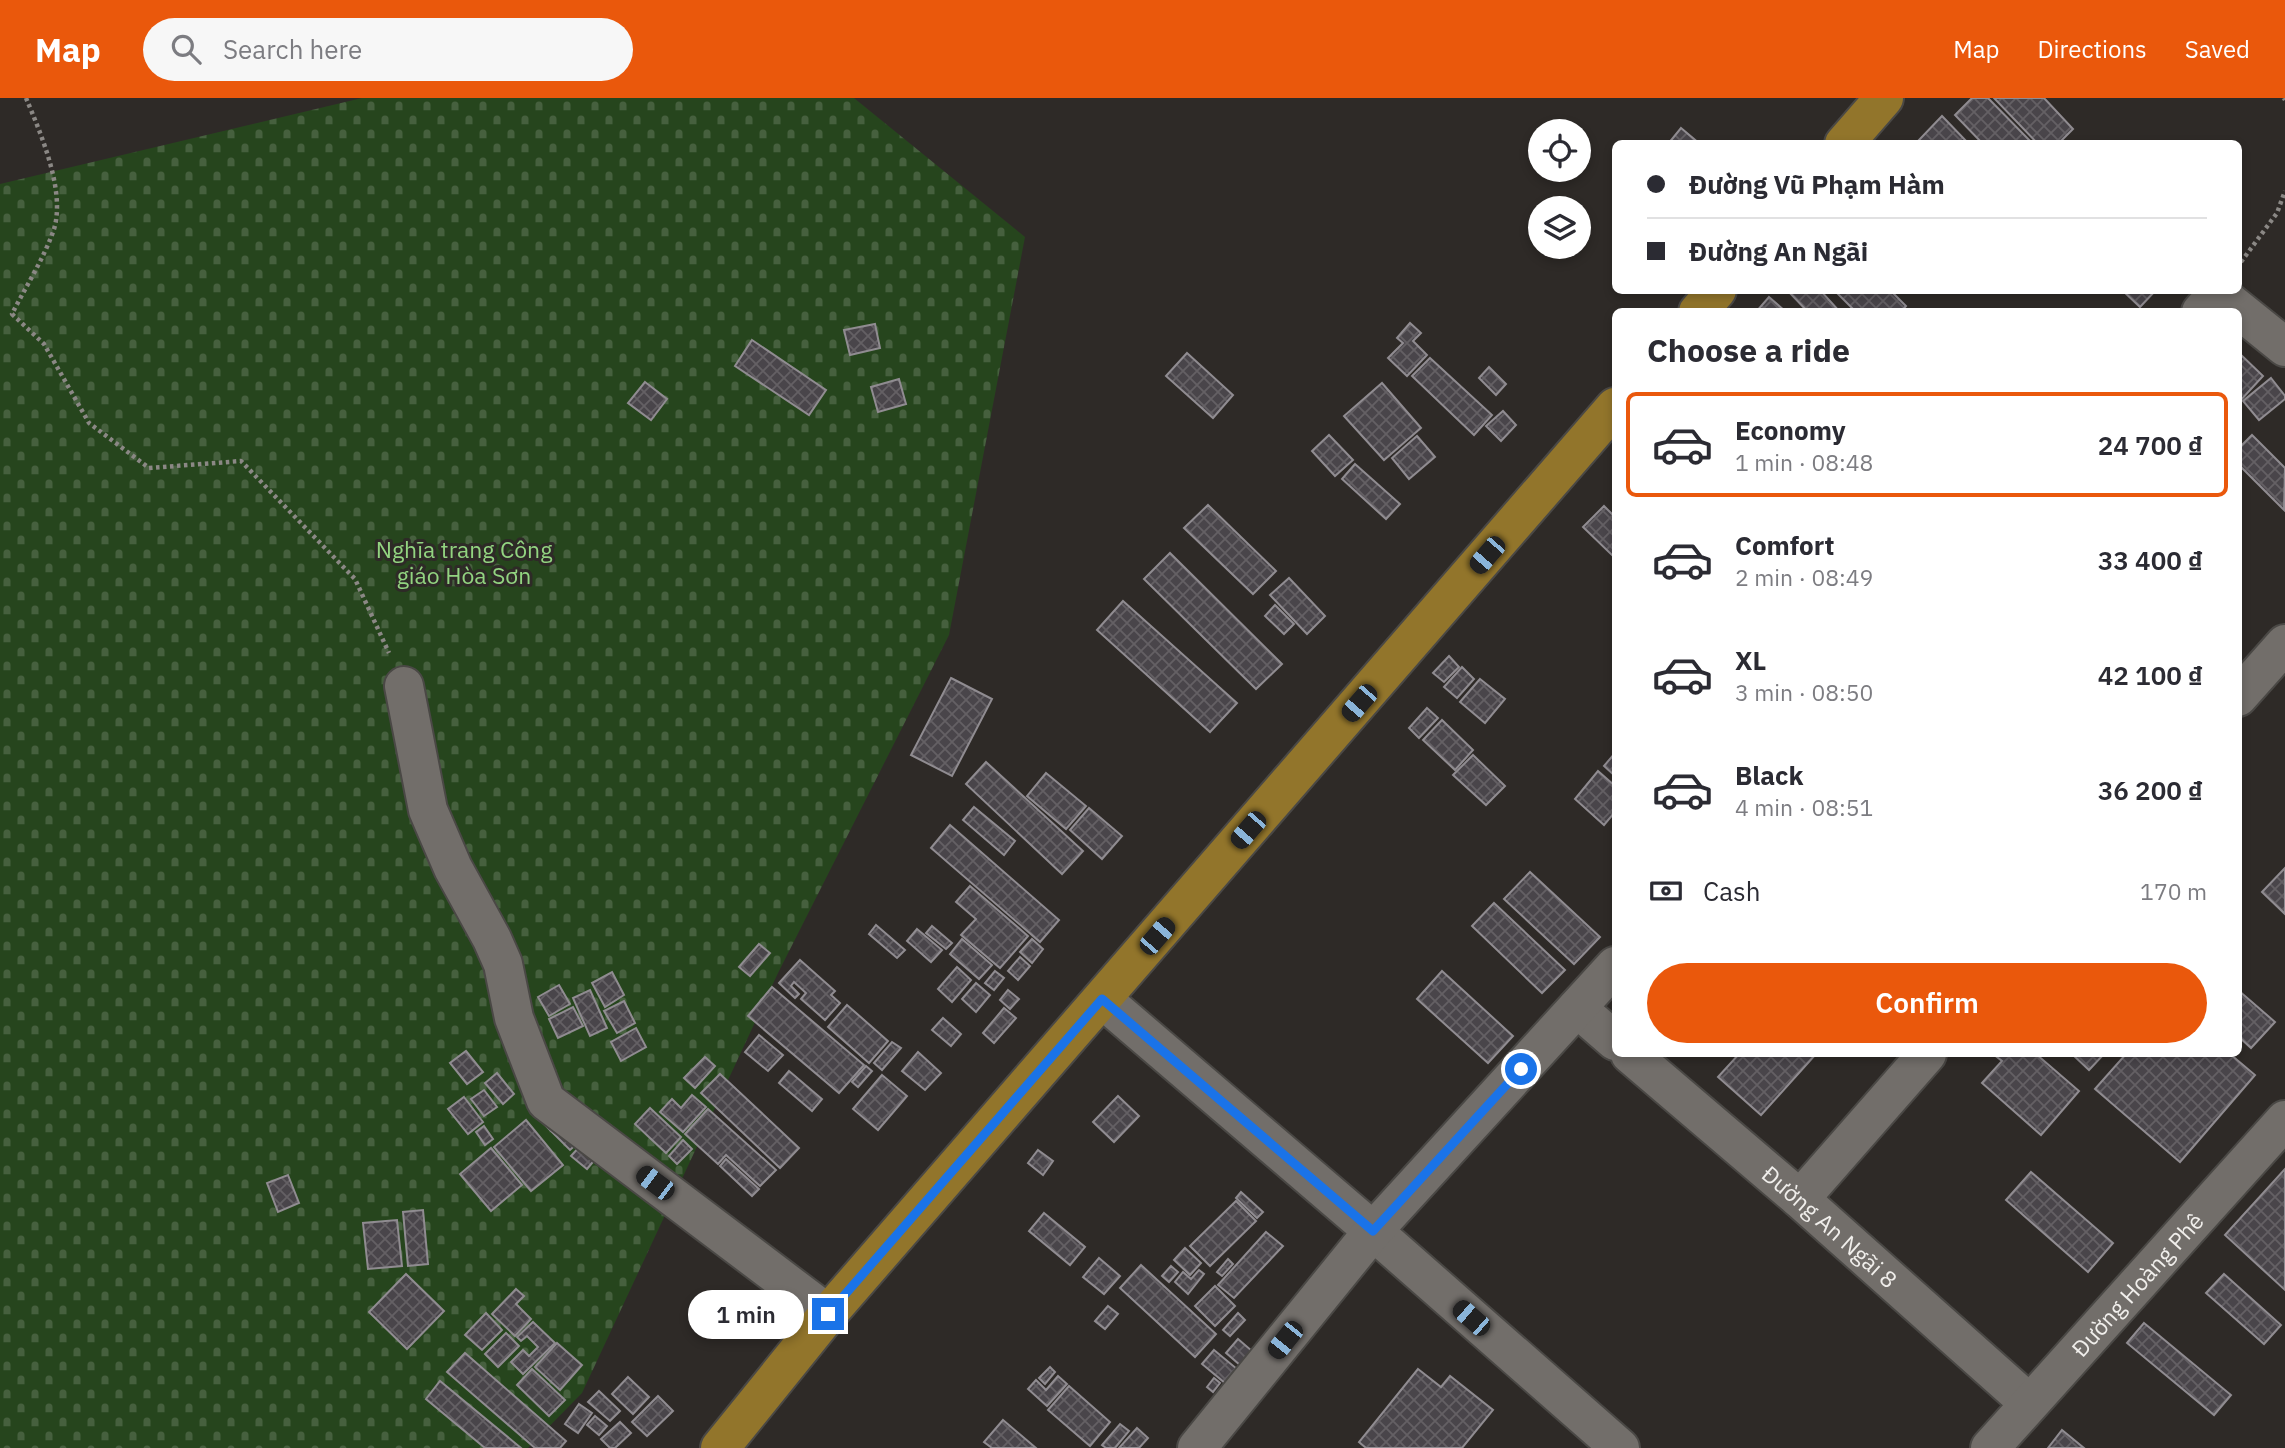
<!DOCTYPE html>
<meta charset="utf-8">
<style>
:root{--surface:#fff;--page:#f7f7f7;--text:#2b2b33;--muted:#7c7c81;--line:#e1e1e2;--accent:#ea580c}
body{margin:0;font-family:"IBM Plex Sans",sans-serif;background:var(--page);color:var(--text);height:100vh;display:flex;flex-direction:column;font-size:26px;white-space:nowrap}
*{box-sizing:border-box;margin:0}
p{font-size:23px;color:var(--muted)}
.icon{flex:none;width:38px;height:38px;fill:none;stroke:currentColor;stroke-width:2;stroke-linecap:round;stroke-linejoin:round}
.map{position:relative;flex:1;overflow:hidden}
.sheet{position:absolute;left:1612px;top:210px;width:630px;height:749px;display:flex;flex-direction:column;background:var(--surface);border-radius:10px;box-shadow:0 4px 10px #0003}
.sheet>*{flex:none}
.top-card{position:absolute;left:1612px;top:42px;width:630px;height:154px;border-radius:10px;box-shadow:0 4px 10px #0003;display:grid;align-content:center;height:154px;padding:0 35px;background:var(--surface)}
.tools{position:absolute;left:1528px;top:21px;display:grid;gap:14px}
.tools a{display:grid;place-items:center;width:63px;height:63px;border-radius:50%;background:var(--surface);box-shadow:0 4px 10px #0003;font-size:35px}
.end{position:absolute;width:32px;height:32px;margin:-16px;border:9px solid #1a73e8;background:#fff;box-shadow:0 0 0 4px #fff}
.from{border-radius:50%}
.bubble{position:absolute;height:49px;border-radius:24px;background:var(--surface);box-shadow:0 4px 10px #0003;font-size:23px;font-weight:600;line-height:49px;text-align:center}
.car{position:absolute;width:21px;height:42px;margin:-21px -10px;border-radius:9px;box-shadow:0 0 5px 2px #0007;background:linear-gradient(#222 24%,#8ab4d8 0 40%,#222 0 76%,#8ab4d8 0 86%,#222 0)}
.top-card b{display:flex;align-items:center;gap:24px;height:66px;font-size:26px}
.top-card b+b{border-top:2px solid var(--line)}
.top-card i{width:18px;height:18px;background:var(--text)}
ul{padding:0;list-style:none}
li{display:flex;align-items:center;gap:21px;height:105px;margin:0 14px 10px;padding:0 21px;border:4px solid transparent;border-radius:10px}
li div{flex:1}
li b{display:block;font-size:26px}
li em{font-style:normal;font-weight:600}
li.active{border-color:var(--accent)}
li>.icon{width:63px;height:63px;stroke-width:1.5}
h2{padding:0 35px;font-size:32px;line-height:84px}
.pay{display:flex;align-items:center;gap:18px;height:77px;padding:0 35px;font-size:26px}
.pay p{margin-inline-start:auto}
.action{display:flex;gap:14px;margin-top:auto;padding:14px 35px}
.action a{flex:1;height:80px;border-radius:42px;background:var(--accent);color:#fff;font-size:28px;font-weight:600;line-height:80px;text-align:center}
header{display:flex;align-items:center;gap:42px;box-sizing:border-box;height:98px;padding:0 35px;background:var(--accent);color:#fff}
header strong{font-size:33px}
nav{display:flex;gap:38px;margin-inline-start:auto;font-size:24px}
.search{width:490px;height:63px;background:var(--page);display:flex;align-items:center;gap:18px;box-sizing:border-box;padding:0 24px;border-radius:38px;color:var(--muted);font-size:26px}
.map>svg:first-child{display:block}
.cemetery{fill:url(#cemetery-stones)}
.building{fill:url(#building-cross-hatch);stroke:#908c91;stroke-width:2}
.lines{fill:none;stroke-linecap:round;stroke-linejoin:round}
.minor-casing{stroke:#4a4845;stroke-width:42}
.major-casing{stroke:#4a4845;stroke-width:42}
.path{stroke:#8b8885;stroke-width:4.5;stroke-dasharray:3.5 3.5;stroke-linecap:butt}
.minor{stroke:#726e6a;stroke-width:38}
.major{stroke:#92752b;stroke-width:38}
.route{stroke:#1a73e8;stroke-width:9}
.labels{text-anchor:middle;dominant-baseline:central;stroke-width:6;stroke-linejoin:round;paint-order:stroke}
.park-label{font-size:23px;fill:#92d480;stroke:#2e2a27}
.street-label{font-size:23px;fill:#f0eeeb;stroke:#2e2a27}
</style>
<header>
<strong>Map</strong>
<div class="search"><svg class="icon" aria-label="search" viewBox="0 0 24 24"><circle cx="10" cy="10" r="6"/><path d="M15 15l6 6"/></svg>Search here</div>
<nav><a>Map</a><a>Directions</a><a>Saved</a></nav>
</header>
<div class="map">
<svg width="2285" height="1350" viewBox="0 0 2285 1350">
<defs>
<pattern id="cemetery-stones" width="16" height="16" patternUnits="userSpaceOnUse" patternTransform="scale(1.75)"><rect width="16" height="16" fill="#26451d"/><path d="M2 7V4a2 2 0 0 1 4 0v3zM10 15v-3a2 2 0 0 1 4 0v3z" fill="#46603e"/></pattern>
<pattern id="building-cross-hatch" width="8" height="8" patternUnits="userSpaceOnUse" patternTransform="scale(1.75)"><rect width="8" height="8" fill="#49454a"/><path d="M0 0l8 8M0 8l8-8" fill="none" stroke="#646064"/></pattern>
</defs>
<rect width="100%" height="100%" fill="#2e2a27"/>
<path class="cemetery" d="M362,0H854L1025,139L949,537L778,875L582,1295L528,1350H0V86Z"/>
<g class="building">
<path d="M1972,0H1988L2033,46H1983L1955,17Z"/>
<path d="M1994,0H2044L2073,31L2058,46H2038Z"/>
<path d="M1942,18L1969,46H1923L1919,42Z"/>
<path d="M1681,30L1700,46H1668Z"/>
<path d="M1787,192H1820L1840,214H1808Z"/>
<path d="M1834,192H1890L1906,208L1901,214H1856Z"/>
<path d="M2122,192H2156L2140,209Z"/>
<path d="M1769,199L1786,214H1756Z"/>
<path d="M1410,225L1421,235L1413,243L1427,257L1407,278L1388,260L1403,245L1397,240Z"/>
<path d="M875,226L880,250L850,257L844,232Z"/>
<path d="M752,242L826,292L809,317L735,268Z"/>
<path d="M2238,254L2263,278L2239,304L2238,303Z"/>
<path d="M1187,255L1233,297L1213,320L1166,278Z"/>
<path d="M1430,260L1492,317L1474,337L1412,278Z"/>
<path d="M1489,269L1506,286L1496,297L1479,280Z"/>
<path d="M2271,280L2285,298V301L2259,322L2243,303Z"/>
<path d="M899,281L906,306L878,314L871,289Z"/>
<path d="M645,284L667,301L651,322L628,305Z"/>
<path d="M1382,285L1421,330L1384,362L1344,318Z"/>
<path d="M1503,313L1516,327L1501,343L1486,328Z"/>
<path d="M1329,337L1353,362L1335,378L1312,353Z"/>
<path d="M2252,337L2285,370L2284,412L2238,366V351Z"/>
<path d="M1417,338L1435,359L1409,381L1392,360Z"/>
<path d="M1355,366L1400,406L1386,421L1342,381Z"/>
<path d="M1208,407L1276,473L1253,496L1184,430Z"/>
<path d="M1604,408L1615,419V460L1583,429Z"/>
<path d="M1170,455L1282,566L1256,591L1144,481Z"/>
<path d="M1289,480L1325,518L1307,536L1270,497Z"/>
<path d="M1123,503L1237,605L1210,634L1097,532Z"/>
<path d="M1275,507L1294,526L1284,536L1265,518Z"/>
<path d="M1449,558L1459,569L1444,584L1433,575Z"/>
<path d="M1462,569L1474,581L1457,600L1444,589Z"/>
<path d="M951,580L992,601L952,678L911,657Z"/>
<path d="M1480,581L1505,601L1485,625L1460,604Z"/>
<path d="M1427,610L1438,620L1419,640L1409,630Z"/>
<path d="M1442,622L1473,652L1455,672L1423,642Z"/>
<path d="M1615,655V678L1604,668Z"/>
<path d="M1473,657L1505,688L1486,707L1453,677Z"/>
<path d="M986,664L1083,753L1062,776L966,686Z"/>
<path d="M1598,673L1615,688V714L1604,727L1575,701Z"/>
<path d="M1046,675L1086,708L1066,731L1027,698Z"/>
<path d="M974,709L1015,743L1004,757L963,722Z"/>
<path d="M1089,710L1122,738L1102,761L1070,732Z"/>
<path d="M950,727L1059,822L1040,844L931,750Z"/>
<path d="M2285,770V816L2262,794Z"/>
<path d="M1530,774L1600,839L1574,866L1504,801Z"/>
<path d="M970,788L1028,838L1000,870L961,837L976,821L956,804Z"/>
<path d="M1494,805L1565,872L1542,895L1472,828Z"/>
<path d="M876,827L905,852L897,860L869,836Z"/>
<path d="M932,828L952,845L946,851L926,835Z"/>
<path d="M917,831L942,852L931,864L907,843Z"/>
<path d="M962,841L992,867L979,881L950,856Z"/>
<path d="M1032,841L1043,851L1032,865L1020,854Z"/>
<path d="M759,846L770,855L750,878L739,869Z"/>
<path d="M1020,859L1030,868L1018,882L1008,873Z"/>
<path d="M800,862L835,893L831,897L840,905L825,922L801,901L806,895L794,884L791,888L799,896L795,900L779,885Z"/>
<path d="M957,869L971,882L952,904L938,891Z"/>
<path d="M995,873L1004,880L994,892L985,885Z"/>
<path d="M1442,873L1513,938L1488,965L1417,901Z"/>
<path d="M612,874L624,897L605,909L592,885Z"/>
<path d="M976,885L990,897L976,914L962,901Z"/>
<path d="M559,887L570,906L549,918L538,899Z"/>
<path d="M772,889L864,967L839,995L748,918Z"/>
<path d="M590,892L607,930L590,938L573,900Z"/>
<path d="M1008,892L1019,901L1010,911L1000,902Z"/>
<path d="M2238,892L2275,924L2251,950L2238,938Z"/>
<path d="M624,903L635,925L617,935L604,913Z"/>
<path d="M847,907L888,943L869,965L828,929Z"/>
<path d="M573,909L583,928L558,940L549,921Z"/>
<path d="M1004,910L1016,920L994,945L983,935Z"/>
<path d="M943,920L961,936L951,948L932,932Z"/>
<path d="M636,930L646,949L621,963L611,944Z"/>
<path d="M759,937L783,957L768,973L745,954Z"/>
<path d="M892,944L901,950L882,972L874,965Z"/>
<path d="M466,953L483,974L467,986L450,965Z"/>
<path d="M918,954L941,975L925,992L902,973Z"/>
<path d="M1739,956H1816L1761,1017L1718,979Z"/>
<path d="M1993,956H2036L2079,993L2041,1037L1982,985L2002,963Z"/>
<path d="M2072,956H2104L2089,972Z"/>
<path d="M2126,956H2230L2255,977L2180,1064L2095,991Z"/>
<path d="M705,959L715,968L695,990L684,980Z"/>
<path d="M866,968L872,973L858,989L852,984Z"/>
<path d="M789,973L822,1001L812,1013L779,985Z"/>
<path d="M497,975L514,996L503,1006L485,985Z"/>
<path d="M720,976L799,1050L780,1070L701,995Z"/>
<path d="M882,977L907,998L878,1032L853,1011Z"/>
<path d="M484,992L497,1009L484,1018L471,1001Z"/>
<path d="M692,997L706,1009L683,1034L660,1014L672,1001L681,1010Z"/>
<path d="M1118,998L1139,1018L1114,1044L1093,1024Z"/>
<path d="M464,999L483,1024L468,1036L448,1011Z"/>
<path d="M650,1010L681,1039L666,1055L635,1026Z"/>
<path d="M708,1011L776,1072L760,1088L726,1057L718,1066L685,1036Z"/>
<path d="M538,1020L579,1044L570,1052Z"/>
<path d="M526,1022L563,1067L531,1093L494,1049Z"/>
<path d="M484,1028L493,1041L485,1047L476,1034Z"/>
<path d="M683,1042L692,1051L677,1066L669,1058Z"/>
<path d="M582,1046L597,1059L587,1071L571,1058Z"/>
<path d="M491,1050L522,1087L491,1113L460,1076Z"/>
<path d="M1038,1052L1053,1063L1043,1077L1028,1065Z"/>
<path d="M726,1061L759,1091L752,1098L720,1068Z"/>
<path d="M2285,1071V1192L2225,1137Z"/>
<path d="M2031,1074L2113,1145L2088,1174L2006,1102Z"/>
<path d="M288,1077L299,1105L278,1114L267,1085Z"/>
<path d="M1241,1094L1263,1114L1257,1120L1236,1100Z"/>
<path d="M1236,1103L1256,1123L1210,1168L1190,1148Z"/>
<path d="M423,1112L428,1166L408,1168L403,1114Z"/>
<path d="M1044,1115L1085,1149L1070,1167L1029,1133Z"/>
<path d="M397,1122L402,1168L368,1171L363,1125Z"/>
<path d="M1266,1134L1283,1148L1234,1200L1218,1187Z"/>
<path d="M1185,1150L1201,1165L1190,1177L1174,1162Z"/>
<path d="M1099,1160L1120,1178L1104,1196L1083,1179Z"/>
<path d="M1228,1161L1233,1166L1222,1178L1217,1174Z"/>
<path d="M1141,1167L1216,1236L1195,1259L1120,1190Z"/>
<path d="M1171,1168L1178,1174L1169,1184L1162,1178Z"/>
<path d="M1199,1172L1204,1176L1188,1196L1175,1184L1183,1174L1191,1181Z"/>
<path d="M406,1176L444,1213L407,1251L369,1214Z"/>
<path d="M2224,1176L2281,1227L2264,1246L2206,1195Z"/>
<path d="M1215,1188L1235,1208L1215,1228L1195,1208Z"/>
<path d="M516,1191L524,1198L516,1206L531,1221L515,1238L492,1216Z"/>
<path d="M1108,1208L1118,1216L1105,1231L1095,1223Z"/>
<path d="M486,1215L502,1232L482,1252L465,1237Z"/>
<path d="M1238,1215L1245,1222L1230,1238L1223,1232Z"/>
<path d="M533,1224L555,1245L523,1276L511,1264L523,1252L529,1258L538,1249L527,1238L521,1243L517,1239Z"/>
<path d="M2144,1225L2231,1297L2214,1317L2127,1245Z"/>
<path d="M506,1235L519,1248L498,1269L485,1256Z"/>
<path d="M1238,1241L1252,1253L1240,1267L1226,1255Z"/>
<path d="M557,1245L582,1267L560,1292L535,1269Z"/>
<path d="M1214,1252L1237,1271L1225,1285L1202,1266Z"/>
<path d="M465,1255L566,1343L560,1350H535L447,1274Z"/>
<path d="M1050,1269L1055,1274L1045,1286L1039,1280Z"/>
<path d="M532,1271L565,1302L549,1318L517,1287Z"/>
<path d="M1418,1271L1441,1289L1450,1278L1493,1312L1462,1350H1366L1359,1344Z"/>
<path d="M1058,1278L1067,1286L1047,1308L1028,1291L1036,1282L1046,1292Z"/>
<path d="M628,1279L649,1299L633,1316L612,1296Z"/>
<path d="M1214,1280L1220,1285L1213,1294L1207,1289Z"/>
<path d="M440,1283L521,1350H485L426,1301Z"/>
<path d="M1069,1288L1110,1324L1090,1348L1048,1312Z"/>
<path d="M599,1293L620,1313L610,1323L588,1304Z"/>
<path d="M658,1298L673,1313L647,1338L632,1324Z"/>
<path d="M579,1306L592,1315L578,1335L565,1326Z"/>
<path d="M595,1318L607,1328L599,1337L587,1327Z"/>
<path d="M1003,1322L1036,1350H992L984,1344Z"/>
<path d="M620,1324L631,1335L615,1350H610L601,1341Z"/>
<path d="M1120,1326L1129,1333L1115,1350H1106L1102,1347Z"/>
<path d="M1137,1330L1148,1340L1139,1350H1119Z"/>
<path d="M2062,1332L2084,1350H2048Z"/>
</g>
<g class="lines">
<g class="minor-casing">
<g id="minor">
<path d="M2201,214L2218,195L2285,249"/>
<path d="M404,588L428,712L453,770L492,841L503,866L514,920L546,1003L828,1216"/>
<path d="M2238,599L2285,546"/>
<path d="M1102,901L1373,1133L1620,1350"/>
<path d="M1577,910L1615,943"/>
<path id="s1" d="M1630,956L1800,1101L2029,1305"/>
<path d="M1800,1101L1927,956"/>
<path d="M1197,1350L1373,1133L1615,868"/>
<path id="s2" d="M1990,1350L2285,1022"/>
</g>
</g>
<g class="major-casing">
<g id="major">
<path d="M1844,46L1884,0"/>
<path d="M1698,214L1717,192"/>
<path d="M720,1350L828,1216L1615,309"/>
</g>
</g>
<g class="path">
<path d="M26,0C41,36 67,96 53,134C43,162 25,190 12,216L44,246L89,325L149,370L241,363L355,481L389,555"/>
<path d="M2284,0L2285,2"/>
<path d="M2241,164L2277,115L2285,93"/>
</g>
<use href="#minor" class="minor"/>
<use href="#major" class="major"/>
</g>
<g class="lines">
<path class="route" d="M828,1216L1102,901L1373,1133L1521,971"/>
</g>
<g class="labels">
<g class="park-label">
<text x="464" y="451">Nghĩa trang Công<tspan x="464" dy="26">giáo Hòa Sơn</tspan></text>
</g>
<g class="street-label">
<text stroke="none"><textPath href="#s1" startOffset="264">Đường An Ngãi 8</textPath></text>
<text stroke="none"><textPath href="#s2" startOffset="220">Đường Hoàng Phê</textPath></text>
</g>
</g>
</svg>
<div class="tools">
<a><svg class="icon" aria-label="locate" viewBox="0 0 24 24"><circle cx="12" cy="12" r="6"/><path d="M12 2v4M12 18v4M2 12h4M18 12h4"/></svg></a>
<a><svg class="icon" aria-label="layers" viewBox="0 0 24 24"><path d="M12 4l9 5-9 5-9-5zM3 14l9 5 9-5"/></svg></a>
</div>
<i class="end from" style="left:1521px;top:971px"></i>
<i class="end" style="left:828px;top:1216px"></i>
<div class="bubble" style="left:688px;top:1192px;width:116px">1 min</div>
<i class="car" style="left:1487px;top:457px;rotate:221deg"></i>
<i class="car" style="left:1359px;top:605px;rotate:221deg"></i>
<i class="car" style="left:1248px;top:732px;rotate:221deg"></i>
<i class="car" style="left:1157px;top:838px;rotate:41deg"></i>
<i class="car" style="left:655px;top:1085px;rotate:307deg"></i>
<i class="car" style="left:1471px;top:1220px;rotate:311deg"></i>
<i class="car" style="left:1285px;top:1242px;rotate:219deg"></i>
<div class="top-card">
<b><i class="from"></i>Đường Vũ Phạm Hàm</b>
<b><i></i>Đường An Ngãi</b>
</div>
<section class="sheet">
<h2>Choose a ride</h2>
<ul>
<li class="active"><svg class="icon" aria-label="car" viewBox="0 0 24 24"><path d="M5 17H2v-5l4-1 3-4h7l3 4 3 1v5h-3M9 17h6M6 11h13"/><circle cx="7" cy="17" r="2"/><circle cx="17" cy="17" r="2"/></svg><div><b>Economy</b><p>1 min · 08:48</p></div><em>24 700 ₫</em></li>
<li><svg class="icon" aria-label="car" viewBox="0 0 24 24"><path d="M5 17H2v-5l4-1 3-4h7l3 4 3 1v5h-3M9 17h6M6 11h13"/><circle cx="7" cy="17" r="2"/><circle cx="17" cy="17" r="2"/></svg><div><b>Comfort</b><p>2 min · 08:49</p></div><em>33 400 ₫</em></li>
<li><svg class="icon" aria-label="car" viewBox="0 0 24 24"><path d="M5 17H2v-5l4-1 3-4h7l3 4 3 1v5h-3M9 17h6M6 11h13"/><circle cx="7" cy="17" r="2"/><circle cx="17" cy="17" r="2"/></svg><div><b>XL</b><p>3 min · 08:50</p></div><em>42 100 ₫</em></li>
<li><svg class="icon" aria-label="car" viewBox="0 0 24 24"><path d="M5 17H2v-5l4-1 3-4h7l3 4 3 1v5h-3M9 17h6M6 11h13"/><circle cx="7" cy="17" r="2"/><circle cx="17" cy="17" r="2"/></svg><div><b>Black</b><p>4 min · 08:51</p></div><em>36 200 ₫</em></li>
</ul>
<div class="pay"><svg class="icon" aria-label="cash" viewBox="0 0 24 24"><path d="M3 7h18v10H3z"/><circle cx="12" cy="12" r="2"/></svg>Cash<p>170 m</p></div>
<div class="action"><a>Confirm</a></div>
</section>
</div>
